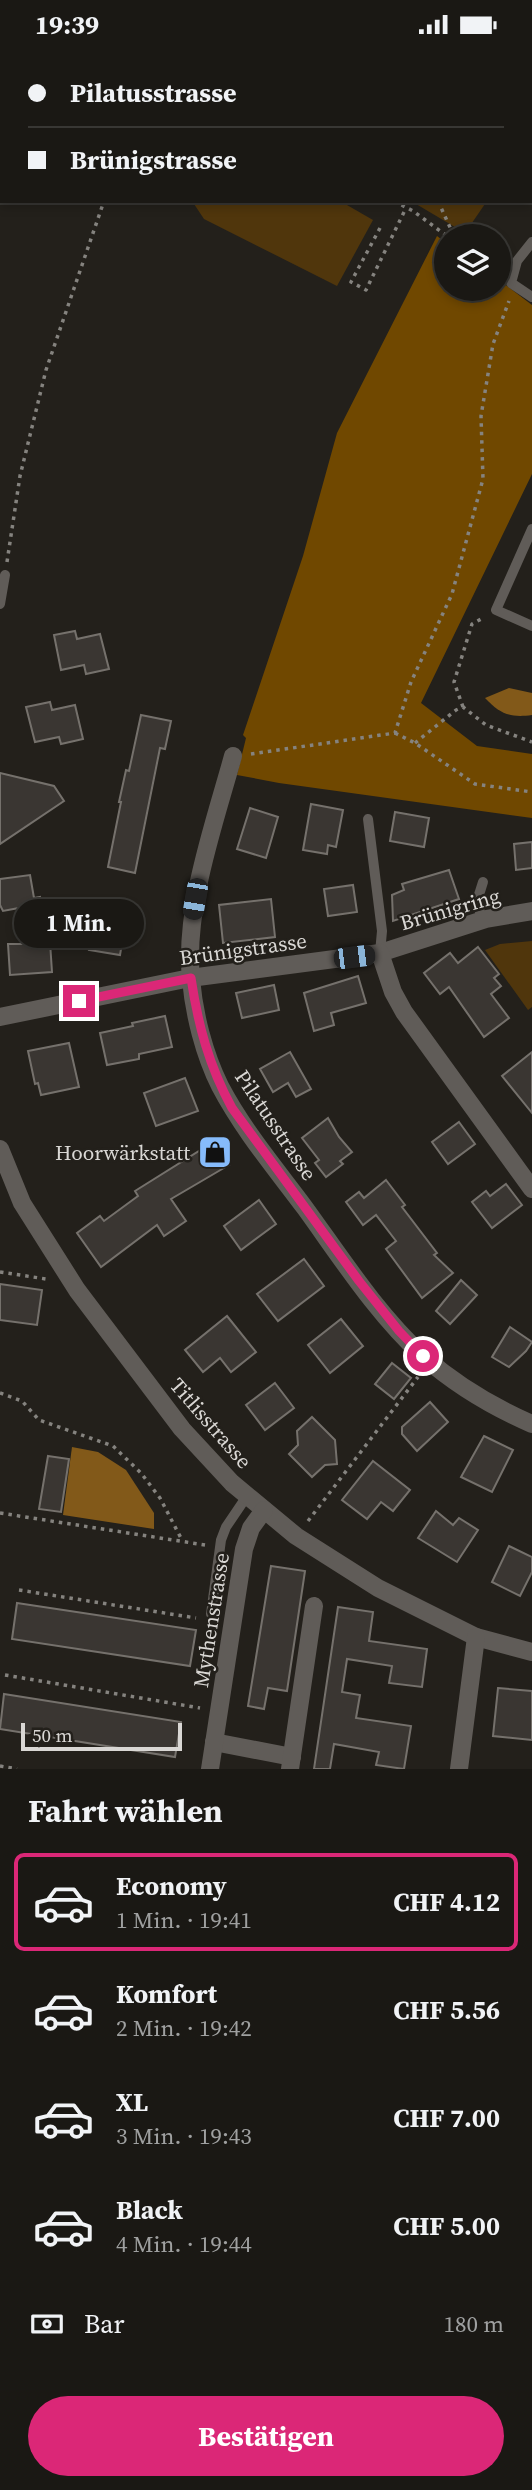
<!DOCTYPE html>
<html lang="de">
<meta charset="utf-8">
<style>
:root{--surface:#1a1814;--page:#23211d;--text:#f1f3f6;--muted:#9fa0a0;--line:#383734;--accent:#db2777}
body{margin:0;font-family:"Source Serif 4",serif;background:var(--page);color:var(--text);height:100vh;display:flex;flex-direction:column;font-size:26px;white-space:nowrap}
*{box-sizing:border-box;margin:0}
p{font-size:23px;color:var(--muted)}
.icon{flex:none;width:38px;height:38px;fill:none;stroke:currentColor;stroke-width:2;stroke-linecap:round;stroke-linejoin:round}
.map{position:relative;height:1720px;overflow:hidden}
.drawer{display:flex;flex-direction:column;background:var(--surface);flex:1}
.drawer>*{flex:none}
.hud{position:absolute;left:0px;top:0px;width:532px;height:154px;box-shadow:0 4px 10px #0003,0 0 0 2px var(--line);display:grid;align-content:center;height:154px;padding:0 28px;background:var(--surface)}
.buttons{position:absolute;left:434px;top:175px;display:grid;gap:14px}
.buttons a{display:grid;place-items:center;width:77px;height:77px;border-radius:50%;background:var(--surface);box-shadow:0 4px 10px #0003,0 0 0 2px var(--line);font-size:35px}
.scale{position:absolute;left:21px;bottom:18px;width:161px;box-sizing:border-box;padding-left:7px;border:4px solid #d9d7d4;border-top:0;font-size:19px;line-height:24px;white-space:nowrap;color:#d9d7d4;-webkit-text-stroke:5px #23201b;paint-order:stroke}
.end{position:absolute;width:32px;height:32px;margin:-16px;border:9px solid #db2777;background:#fff;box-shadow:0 0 0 4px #fff}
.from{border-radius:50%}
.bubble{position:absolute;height:49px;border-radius:24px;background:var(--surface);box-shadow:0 4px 10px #0003,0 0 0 2px var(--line);font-size:23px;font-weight:700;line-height:49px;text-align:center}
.car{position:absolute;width:21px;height:42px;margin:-21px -10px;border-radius:9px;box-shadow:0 0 5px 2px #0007;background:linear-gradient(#222 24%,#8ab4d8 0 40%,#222 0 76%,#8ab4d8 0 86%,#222 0)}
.hud b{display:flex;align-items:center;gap:24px;height:66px;font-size:26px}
.hud b+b{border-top:2px solid var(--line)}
.hud i{width:18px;height:18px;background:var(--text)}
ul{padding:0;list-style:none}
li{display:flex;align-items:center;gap:21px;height:98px;margin:0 14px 10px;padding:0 14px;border:4px solid transparent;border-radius:10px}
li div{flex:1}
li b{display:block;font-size:26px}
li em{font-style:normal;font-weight:700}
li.current{border-color:var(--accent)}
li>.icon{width:63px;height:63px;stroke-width:1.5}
h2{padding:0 28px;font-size:32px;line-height:84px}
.pay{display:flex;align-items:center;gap:18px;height:77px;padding:0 28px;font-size:26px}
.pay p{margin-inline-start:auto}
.action{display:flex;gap:14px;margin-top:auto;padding:14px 28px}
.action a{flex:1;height:80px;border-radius:42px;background:var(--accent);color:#fff;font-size:28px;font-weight:700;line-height:80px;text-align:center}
.status{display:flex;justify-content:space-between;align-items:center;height:49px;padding:0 35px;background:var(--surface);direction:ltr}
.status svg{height:19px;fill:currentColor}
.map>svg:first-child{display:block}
.green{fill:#50360c}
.forest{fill:#704800}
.water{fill:#825919}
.building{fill:#3a3632;stroke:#75716c;stroke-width:2}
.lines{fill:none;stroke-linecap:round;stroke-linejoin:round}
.path{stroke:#85837f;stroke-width:3.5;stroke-dasharray:3.5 5;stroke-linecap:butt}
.service{stroke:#605c58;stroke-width:10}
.minor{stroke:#605c58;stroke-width:18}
.route{stroke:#db2777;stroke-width:9}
.labels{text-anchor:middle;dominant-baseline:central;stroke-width:5;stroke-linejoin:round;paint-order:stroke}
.street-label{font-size:21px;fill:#d9d7d4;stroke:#23201b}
.poi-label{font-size:21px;fill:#d9d7d4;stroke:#23201b;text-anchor:end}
</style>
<div class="status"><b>19:39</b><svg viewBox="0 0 49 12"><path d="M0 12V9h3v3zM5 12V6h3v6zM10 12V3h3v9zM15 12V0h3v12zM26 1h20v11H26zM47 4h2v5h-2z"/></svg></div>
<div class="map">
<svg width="532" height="1720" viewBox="0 0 532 1720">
<rect width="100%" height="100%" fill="#23201b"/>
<g class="green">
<path d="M245,0H532V87L530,89V2H243Z"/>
<path d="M192,152H340L373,171L337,237L204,170Z"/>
<path d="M411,152H487L465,184Z"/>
<path d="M532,892V958L528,961L485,901L500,895Z"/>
</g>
<g class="forest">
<path d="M0,0H226L2,2V106Z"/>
<path d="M437,187L446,194V240H499V231L532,256V425L421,654L477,697L532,705V769L279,734L237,726L246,689L243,686L303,507L337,384Z"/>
</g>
<g class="water">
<path d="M509,639L532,644V666C510,669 500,665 485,649Z"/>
<path d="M72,1398L98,1403L126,1421L154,1464V1480L63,1466Z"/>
</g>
<g class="building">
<path d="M75,582L77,590L100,585L109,620L86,625L84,616L61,621L54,586Z"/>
<path d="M50,653L52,661L75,656L83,690L61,695L59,688L35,693L26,658Z"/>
<path d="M141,666L171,672L165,700L160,699L135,824L108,818L121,753H119L126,721L129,722Z"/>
<path d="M0,724L54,737L64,752L0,795Z"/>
<path d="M311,755L343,761L336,798L328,796L327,805L303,801Z"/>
<path d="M250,759L278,768L266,809L237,800Z"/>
<path d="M395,763L429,769L424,798L390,792Z"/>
<path d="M532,793V819L516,821L514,795Z"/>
<path d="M449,821L459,850L393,872L392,846L404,841L402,835Z"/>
<path d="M30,826L34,849L40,848L47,894L50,893L52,923L10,926L8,895H25L19,859L3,862L0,856V830Z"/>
<path d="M353,836L357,863L328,867L324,840Z"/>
<path d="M271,850L275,888L223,894L219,856Z"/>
<path d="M96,866L126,871L120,906L89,901Z"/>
<path d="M478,898L499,925L494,929L501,937L491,945L509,969L484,988L449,938L440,945L424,924L450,904L458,914Z"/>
<path d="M358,927L366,954L331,964L334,976L314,982L304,944Z"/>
<path d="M274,936L279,961L242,969L236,944Z"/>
<path d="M165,967L172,998L139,1005V1010L107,1016L100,984L133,977L132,974Z"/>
<path d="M69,994L79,1038L41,1046L38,1034L35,1035L28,1002Z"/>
<path d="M290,1003L311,1040L296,1048L288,1034L273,1043L260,1020Z"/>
<path d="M532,1003V1064L502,1027Z"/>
<path d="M185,1029L198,1062L156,1077L144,1044Z"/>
<path d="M328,1069L339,1088L352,1103L340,1112L343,1115L326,1128L315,1114L319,1111L302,1089Z"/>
<path d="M459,1073L475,1095L448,1115L432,1093Z"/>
<path d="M215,1092L229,1116L171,1150L186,1172L164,1187L157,1176L101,1218L77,1184L100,1167L104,1172L138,1147L135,1142Z"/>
<path d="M386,1131L405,1156L402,1158L437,1204L434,1206L453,1224L422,1249L386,1200L396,1192L376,1166L363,1176L346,1153L359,1143L364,1149Z"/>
<path d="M506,1135L522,1156L492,1179L472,1153L486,1142L490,1147Z"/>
<path d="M259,1151L276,1175L241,1201L224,1177Z"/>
<path d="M304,1210L324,1237L278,1272L257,1245Z"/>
<path d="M461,1231L477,1246L450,1275L436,1262Z"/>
<path d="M0,1235L42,1241L37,1276L0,1271Z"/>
<path d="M227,1267L256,1303L231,1323L220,1309L203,1323L185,1301Z"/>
<path d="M341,1270L363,1297L330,1324L308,1296Z"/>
<path d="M510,1278L532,1293L526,1302L509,1318L492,1308Z"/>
<path d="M392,1314L411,1329L394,1350L375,1335Z"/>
<path d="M275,1334L294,1359L265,1381L246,1356Z"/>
<path d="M430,1353L448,1373L417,1402L402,1385V1378Z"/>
<path d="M312,1368L335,1391L337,1415L325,1416L312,1428L289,1405L298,1396L297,1382Z"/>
<path d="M484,1387L513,1401L492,1443L461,1428Z"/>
<path d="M48,1407L69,1410L61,1463L39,1460Z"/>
<path d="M373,1412L410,1441L393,1462L381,1453L367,1470L342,1451Z"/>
<path d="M436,1462L453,1476L459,1469L478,1481L457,1513L418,1489Z"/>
<path d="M509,1497L532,1508V1523L520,1547L492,1533Z"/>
<path d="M271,1517L305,1522L287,1642L268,1639L264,1660L248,1657Z"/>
<path d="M17,1554L196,1581L190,1617L12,1590Z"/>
<path d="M338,1558L373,1563L369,1592L427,1600L422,1638L389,1634L392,1617L347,1610L342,1643L360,1646L356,1669L411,1677L404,1720L376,1716L379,1703L334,1695L330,1720H314Z"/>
<path d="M498,1639L532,1642V1691L493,1687Z"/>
<path d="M4,1645L181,1673L175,1708L0,1680Z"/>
</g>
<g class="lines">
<g class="path">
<path d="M123,0L127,2"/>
<path d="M343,0L344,2"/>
<path d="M513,0L518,2"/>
<path d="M118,2V0"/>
<path d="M231,2L232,0"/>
<path d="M300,2L305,0"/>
<path d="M428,2L429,0"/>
<path d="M458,2L461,0"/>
<path d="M502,2L503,0"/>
<path d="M530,17L532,27"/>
<path d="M530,42L532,38"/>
<path d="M0,109L2,111"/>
<path d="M394,152L413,162L447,187"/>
<path d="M438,152L454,187"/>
<path d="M380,179L351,233L366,241L406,159"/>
<path d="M7,513L20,427L46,321L104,152"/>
<path d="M463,658L454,633L472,575L483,569"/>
<path d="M395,684L415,694L475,735L532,743"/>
<path d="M415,694L456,661L463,658L486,676L532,693"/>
<path d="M251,705L395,684L411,633L452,545L483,430L481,367L493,295L509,252"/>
<path d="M0,1223L46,1230"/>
<path d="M0,1344L22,1352L39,1371L113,1397L141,1424L160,1449L182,1491"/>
<path d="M0,1464L205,1496"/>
<path d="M308,1472L418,1328"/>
<path d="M19,1541L196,1569"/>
<path d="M5,1626L200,1659"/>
<path d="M0,1717L17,1720"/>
</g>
<g class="service">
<path d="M532,193L517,212L511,234L532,248"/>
<path d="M532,480L496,561L532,577"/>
<path d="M0,555L5,526"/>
<path d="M368,770L382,882L380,904"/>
<path d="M482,871L477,852L483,833"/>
<path d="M211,1565L221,1491L226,1478L247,1447"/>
</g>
<g class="minor">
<path d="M233,707C214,776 184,859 191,930C194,965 204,1005 220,1037C243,1081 276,1120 305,1159C342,1210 377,1265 424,1308C456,1336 493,1358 532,1375"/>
<path d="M380,904L486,870L532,862"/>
<path d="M0,968L190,929L380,904L393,943L404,963L532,1140"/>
<path d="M0,1100L22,1154L77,1241L182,1380L232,1434L296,1487L378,1539L476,1588L532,1603"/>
<path d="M214,1693L292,1708"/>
<path d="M210,1720L244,1500L251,1479L264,1461"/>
<path d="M290,1720L314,1557"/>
<path d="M459,1720L476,1588"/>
</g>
</g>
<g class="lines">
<path class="route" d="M79,952L191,929C198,976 209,1017 232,1059L359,1232L399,1282L423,1307"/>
</g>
<defs>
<g id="shop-square" transform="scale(1.75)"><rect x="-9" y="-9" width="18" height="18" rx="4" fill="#86bbfb" stroke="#23201b"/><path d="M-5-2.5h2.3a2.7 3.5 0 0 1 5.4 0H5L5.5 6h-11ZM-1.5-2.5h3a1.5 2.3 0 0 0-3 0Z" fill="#111"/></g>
</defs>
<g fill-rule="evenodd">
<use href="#shop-square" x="215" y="1103"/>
</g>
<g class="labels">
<g class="street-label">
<text transform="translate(450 860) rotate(-16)">Brünigring</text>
<text transform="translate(243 900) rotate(-8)">Brünigstrasse</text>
<text transform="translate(276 1076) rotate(56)">Pilatusstrasse</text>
<text transform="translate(211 1374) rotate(49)">Titlisstrasse</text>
<text transform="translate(211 1571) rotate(-81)">Mythenstrasse</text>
</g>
<g class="poi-label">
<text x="190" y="1103">Hoorwärkstatt</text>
</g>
</g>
</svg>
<div class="buttons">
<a><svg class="icon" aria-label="layers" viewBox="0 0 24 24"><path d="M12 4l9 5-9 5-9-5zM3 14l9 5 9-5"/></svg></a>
</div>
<div class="scale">50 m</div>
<i class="end from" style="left:423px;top:1307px"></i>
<i class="end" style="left:79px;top:952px"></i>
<div class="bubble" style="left:14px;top:850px;width:130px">1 Min.</div>
<i class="car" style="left:195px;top:850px;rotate:190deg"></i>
<i class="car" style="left:354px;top:908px;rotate:83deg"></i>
<div class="hud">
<b><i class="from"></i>Pilatusstrasse</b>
<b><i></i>Brünigstrasse</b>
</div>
</div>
<section class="drawer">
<h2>Fahrt wählen</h2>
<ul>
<li class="current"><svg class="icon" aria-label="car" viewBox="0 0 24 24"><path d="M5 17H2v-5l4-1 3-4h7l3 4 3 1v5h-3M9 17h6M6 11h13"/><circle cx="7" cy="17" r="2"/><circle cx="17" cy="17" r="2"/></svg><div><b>Economy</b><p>1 Min. · 19:41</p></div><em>CHF 4.12</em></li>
<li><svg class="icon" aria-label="car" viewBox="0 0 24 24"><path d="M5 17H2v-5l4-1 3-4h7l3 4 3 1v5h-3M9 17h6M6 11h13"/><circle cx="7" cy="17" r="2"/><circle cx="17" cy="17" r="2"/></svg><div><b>Komfort</b><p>2 Min. · 19:42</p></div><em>CHF 5.56</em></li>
<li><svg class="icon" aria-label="car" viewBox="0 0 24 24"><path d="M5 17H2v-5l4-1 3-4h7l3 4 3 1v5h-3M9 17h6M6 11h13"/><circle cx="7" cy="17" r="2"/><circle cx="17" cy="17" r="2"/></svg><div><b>XL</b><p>3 Min. · 19:43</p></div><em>CHF 7.00</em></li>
<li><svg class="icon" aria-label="car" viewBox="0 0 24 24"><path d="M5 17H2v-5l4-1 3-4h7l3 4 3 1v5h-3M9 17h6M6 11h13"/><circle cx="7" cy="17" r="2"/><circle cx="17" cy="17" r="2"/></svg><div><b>Black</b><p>4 Min. · 19:44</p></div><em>CHF 5.00</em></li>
</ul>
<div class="pay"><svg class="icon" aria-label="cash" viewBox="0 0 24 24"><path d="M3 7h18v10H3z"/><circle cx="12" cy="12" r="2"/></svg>Bar<p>180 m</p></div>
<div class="action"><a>Bestätigen</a></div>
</section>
